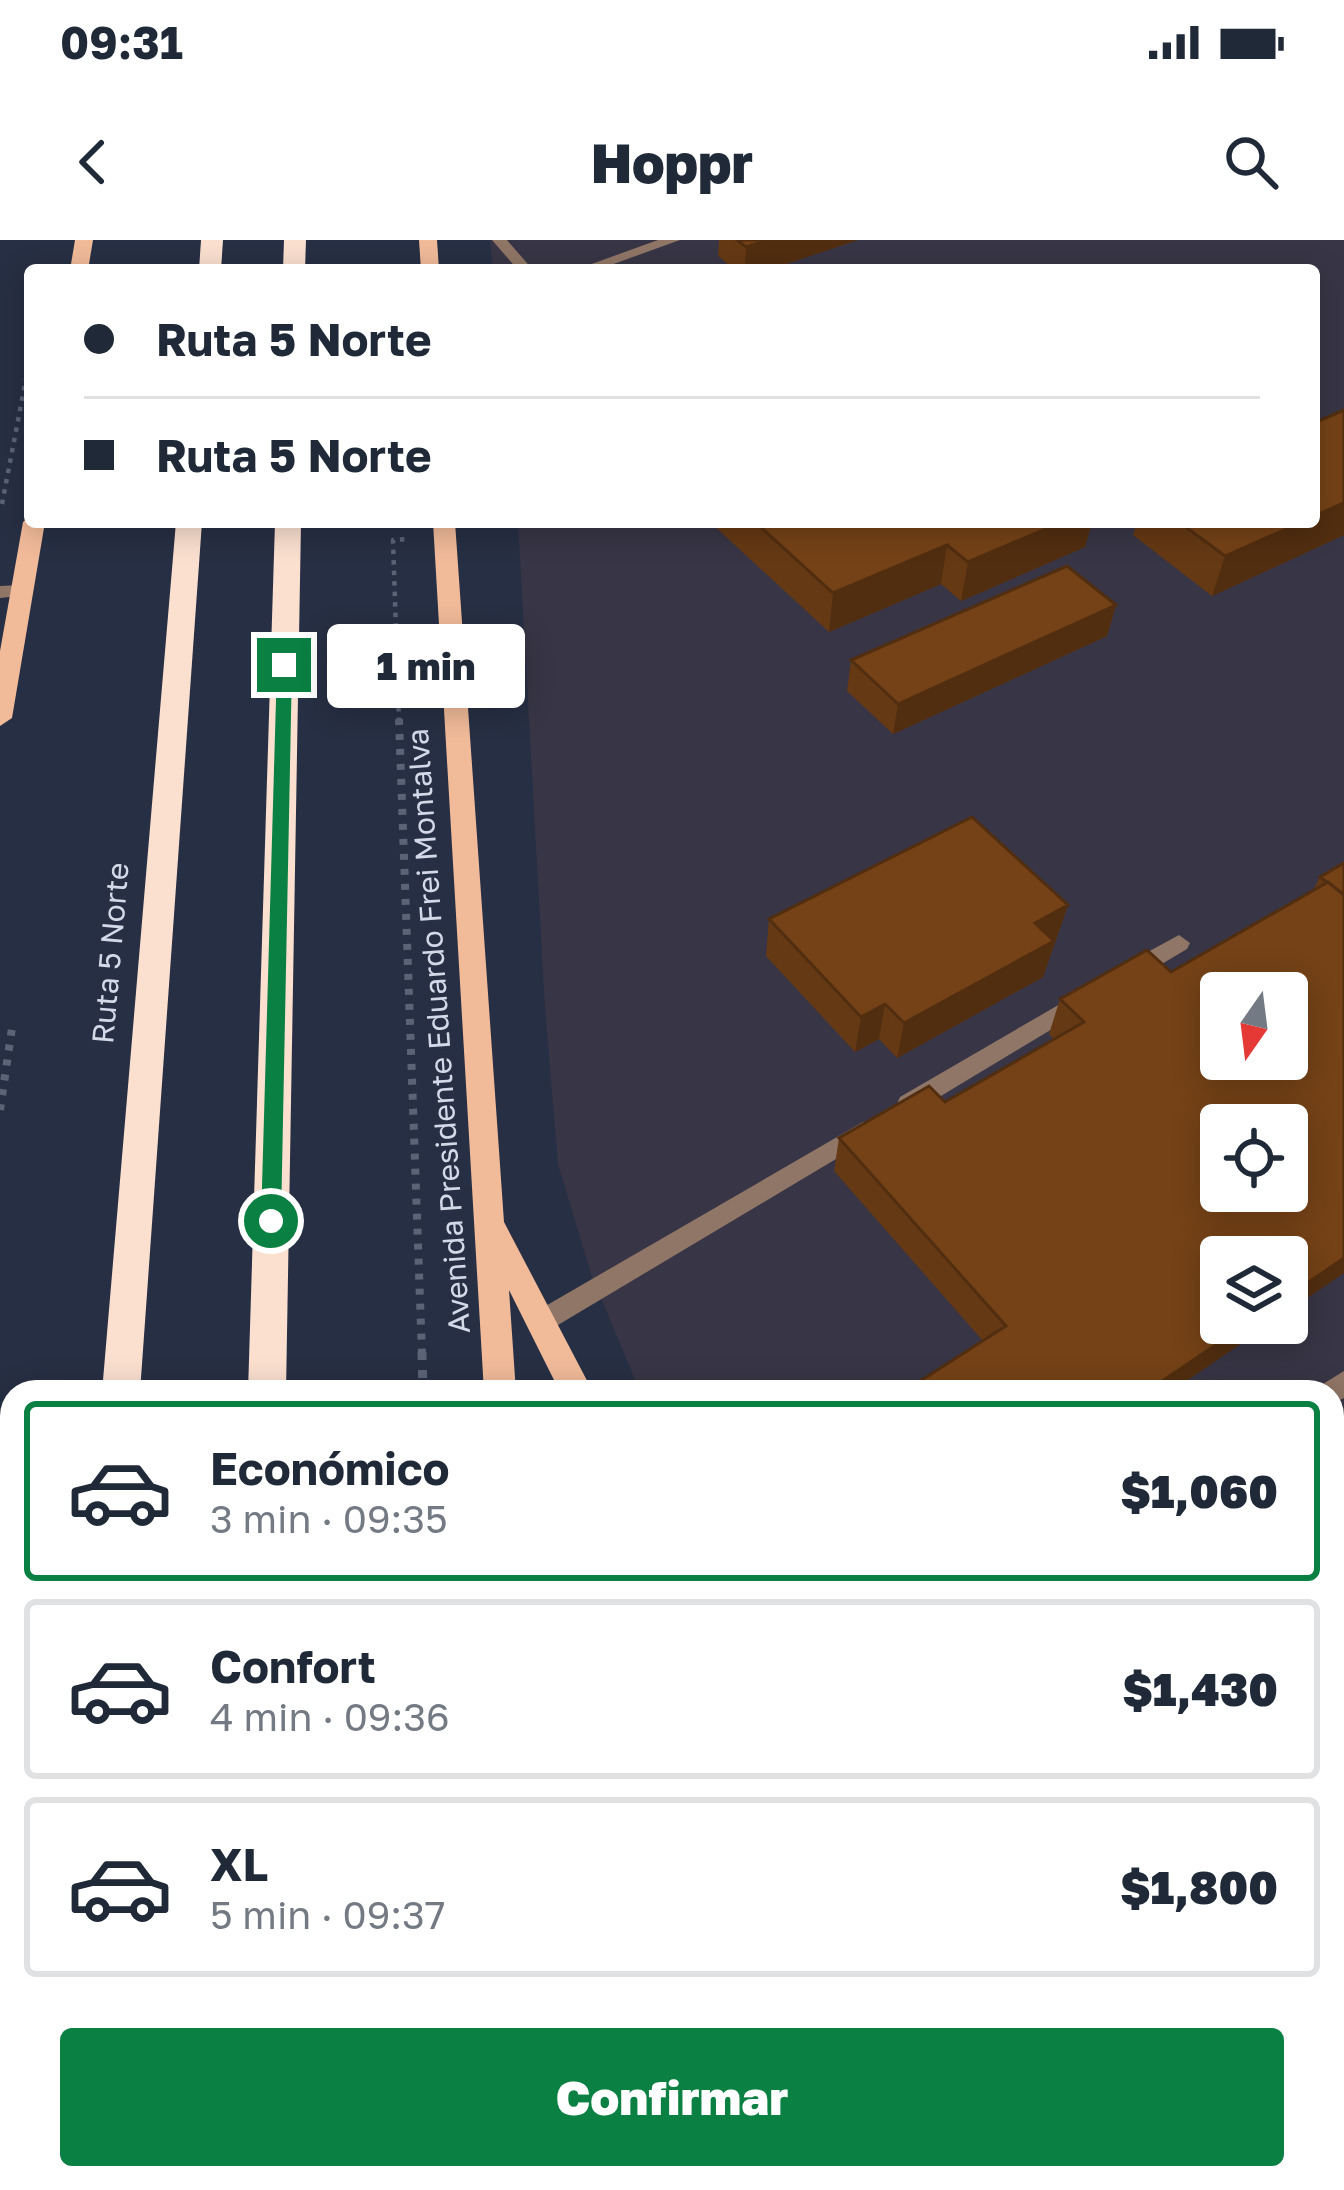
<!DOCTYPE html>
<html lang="es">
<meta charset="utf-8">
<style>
:root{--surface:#fff;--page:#f6f6f7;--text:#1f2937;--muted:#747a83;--line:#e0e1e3;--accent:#0b8043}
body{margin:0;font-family:"Golos Text",sans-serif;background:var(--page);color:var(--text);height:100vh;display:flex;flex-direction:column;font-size:45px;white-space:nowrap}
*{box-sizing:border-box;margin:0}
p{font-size:39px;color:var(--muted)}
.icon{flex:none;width:66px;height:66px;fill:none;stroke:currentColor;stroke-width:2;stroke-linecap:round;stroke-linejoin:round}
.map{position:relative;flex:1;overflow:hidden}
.side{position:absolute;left:0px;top:1140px;width:1344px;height:810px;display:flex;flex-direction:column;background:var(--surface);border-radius:36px 36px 0 0;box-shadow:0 6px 30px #0003}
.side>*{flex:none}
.top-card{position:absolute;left:24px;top:24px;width:1296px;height:264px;border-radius:12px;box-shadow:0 6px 30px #0003;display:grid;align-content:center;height:264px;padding:0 60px;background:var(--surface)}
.needle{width:78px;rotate:194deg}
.fabs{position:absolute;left:1200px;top:732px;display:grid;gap:24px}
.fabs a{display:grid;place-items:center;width:108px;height:108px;border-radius:12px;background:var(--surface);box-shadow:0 6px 30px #0003;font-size:60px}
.end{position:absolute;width:54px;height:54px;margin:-27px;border:15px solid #0b8043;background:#fff;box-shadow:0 0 0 6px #fff}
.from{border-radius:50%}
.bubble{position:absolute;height:84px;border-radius:12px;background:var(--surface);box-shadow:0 6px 30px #0003;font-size:39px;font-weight:800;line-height:84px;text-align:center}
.top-card b{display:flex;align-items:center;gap:42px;height:114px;font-size:45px}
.top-card b+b{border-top:3px solid var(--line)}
.top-card i{width:30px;height:30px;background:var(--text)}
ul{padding:21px 0 0;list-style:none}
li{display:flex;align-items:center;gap:36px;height:180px;margin:0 24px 18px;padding:0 36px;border:6px solid var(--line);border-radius:12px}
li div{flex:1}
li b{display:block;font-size:45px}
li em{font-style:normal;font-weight:800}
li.on{border-color:var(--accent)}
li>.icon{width:108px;height:108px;stroke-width:1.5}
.action{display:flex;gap:24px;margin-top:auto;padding:24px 60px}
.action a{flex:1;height:138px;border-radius:12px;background:var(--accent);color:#fff;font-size:48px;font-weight:800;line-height:138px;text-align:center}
.status{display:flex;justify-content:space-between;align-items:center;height:84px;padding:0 60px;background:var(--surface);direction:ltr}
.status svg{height:33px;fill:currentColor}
header{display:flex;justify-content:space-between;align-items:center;height:156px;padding:0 60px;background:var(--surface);font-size:54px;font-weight:800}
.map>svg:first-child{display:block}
.industrial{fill:#383546;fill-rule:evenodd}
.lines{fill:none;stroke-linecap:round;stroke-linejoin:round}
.path-far2{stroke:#5b6376;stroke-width:4.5;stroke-dasharray:4.5 6;stroke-linecap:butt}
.path-far1{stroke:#5b6376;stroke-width:8;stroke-dasharray:6 9;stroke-linecap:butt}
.path{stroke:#5b6376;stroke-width:9;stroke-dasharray:8 10;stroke-linecap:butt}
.service{fill:#907666;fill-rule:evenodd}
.primary{fill:#f1bb9a;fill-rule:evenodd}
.motorway{fill:#fbe0d0;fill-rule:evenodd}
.wall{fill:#653914}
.shaded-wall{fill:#522e10}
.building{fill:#754217;stroke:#522e10;stroke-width:3;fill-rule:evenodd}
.route{fill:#0b8043}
.labels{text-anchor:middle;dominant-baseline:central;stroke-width:9;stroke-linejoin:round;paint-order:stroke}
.street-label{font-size:30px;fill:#d3d9e7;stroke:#272f44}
</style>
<div class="status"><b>09:31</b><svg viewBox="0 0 49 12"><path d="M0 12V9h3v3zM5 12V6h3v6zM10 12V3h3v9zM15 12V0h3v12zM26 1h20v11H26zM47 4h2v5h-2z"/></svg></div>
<header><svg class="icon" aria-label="back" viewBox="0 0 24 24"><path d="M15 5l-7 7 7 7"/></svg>Hoppr<svg class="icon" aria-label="search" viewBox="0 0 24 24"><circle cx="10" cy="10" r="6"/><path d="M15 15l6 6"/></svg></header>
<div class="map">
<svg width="1344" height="1950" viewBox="0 0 1344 1950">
<rect width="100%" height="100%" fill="#272f44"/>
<path class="industrial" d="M490,0H1344V1611L1332,1605V1152H643L636,1142L591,1034L558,924L545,768L518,282H1314V30H493ZM1221,753H1287V819H1221ZM1221,885H1287V951H1221ZM1221,1017H1287V1083H1221Z"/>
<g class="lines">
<g class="path-far2">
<path d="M2,264L30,118"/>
<path d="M399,482L393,300L409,299"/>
</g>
<g class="path-far1">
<path d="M399,479L422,1115"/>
<path d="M0,870L12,788"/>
</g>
<g class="path">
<path d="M422,1112L423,1152"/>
<path d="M486,1938V1950"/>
</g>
<g class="service">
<path d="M492,0H507L533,30H518Z"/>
<path d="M658,0H680L597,30H575Z"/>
<path d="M21,345L27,347V355L0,358V346Z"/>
<path d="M1179,695L1190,703L1187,709L1138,738H1122L1119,732L1122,726Z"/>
<path d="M1079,753L1090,762L1087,768L916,871H900L897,864L900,857Z"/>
<path d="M863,882L871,884L875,891L871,898L548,1091L539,1094L530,1091L526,1083L530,1075Z"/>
<path d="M1344,1131V1158L1332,1164V1152H1319L1323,1144Z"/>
</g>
<g class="primary">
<path d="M75,0H93L88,30H70Z"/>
<path d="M419,0H437L439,30H421Z"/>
<path d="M30,276V282H45L12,478L0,486V411L23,282Z"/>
<path d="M433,282H455L504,982L593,1152H560L509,1050L516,1152H484Z"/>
<path d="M1332,1661L1344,1666V1705L1332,1700Z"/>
<path d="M1332,1782L1344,1787V1829L1332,1824Z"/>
<path d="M530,1938H572L573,1950H531Z"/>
<path d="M586,1938H628L626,1950H584Z"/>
</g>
<g class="motorway">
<path d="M201,0H223L221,30H199Z"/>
<path d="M284,0H306L305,30H283Z"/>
<path d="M176,282H202L140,1152H102Z"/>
<path d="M275,282H301L286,1152H248Z"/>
<path d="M37,1938H87L86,1950H36Z"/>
<rect x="225" y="1938" width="50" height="12"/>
</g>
</g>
<g class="wall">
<path d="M719,0H858L768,30H735L718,16Z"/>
<path d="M1344,170V295L1212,356L1133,295L1137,282H1314Z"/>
<path d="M710,282H1092L1085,307L961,361L941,344L829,392Z"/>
<path d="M1116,365L1107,396L893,494L847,451L851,420Z"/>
<path d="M1344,623L1271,1083L1170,1152H903L983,1101L834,931L839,898L945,862L1054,799L1049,794L1060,759L1171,732L1313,651L1320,637Z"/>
<path d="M1068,665L1043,737L897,818L879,799L855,812L766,716L769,679Z"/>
</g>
<g class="shaded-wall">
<path d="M767,0H858L768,30H745L746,7Z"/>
<path d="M1344,263V295L1212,356L1225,316L1302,282H1314V276Z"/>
<path d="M1062,282H1092L1085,307L961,361L968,322Z"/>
<path d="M947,305L941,344L829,392L833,353Z"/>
<path d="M1116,365L1107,396L893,494L898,464Z"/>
<path d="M1068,665L1043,737L897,818L904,783L1035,683Z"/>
<path d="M885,764L879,799L855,812L861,777Z"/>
<path d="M1344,1018V1033L1287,1072V1057Z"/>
<path d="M1248,1083H1271L1170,1152H1146Z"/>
</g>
<g class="building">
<path d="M737,0H767L746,7Z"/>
<path d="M1344,170V263L1314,276V183Z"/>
<path d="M755,282H1062L968,322L947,305L833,353Z"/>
<path d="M1179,282H1302L1225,316Z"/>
<path d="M1067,326L1116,365L898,464L851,420Z"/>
<path d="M972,577L1068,665L1035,683L1054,701L904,783L885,764L861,777L769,679Z"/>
<path d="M1344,623V655L1320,637Z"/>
<path d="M1328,642L1344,655V1018L1287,1057V1017H1221V1083H1248L1146,1152H903L1006,1086L839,898L929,846L945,862L1084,782L1060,759L1147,710L1171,732ZM1221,753H1287V819H1221ZM1221,885H1287V951H1221Z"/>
</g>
<path class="route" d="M284,420L292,425L281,981L271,989L261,981L277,425Z"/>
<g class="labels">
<g class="street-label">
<text transform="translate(110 713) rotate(-85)">Ruta 5 Norte</text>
<text transform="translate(438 791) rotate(-94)">Avenida Presidente Eduardo Frei Montalva</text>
</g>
</g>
</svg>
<div class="fabs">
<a><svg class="needle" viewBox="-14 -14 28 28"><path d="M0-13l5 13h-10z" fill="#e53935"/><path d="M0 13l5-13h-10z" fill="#747a83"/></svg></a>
<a><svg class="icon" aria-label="locate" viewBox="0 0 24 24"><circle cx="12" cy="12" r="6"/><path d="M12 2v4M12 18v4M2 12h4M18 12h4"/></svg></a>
<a><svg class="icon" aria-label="layers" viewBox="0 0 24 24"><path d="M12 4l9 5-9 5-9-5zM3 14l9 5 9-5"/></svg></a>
</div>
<i class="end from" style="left:271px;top:981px"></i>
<i class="end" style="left:284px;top:425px"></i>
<div class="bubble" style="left:327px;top:384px;width:198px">1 min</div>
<div class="top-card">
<b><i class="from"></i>Ruta 5 Norte</b>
<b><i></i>Ruta 5 Norte</b>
</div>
<section class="side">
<ul>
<li class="on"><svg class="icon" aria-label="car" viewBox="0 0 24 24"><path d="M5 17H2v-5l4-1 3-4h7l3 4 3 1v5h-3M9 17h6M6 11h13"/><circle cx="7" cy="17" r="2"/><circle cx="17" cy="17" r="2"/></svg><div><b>Económico</b><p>3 min · 09:35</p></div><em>$1,060</em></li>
<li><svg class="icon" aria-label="car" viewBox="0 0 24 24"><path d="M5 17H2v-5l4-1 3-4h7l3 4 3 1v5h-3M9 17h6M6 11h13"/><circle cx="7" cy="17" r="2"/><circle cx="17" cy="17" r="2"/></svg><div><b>Confort</b><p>4 min · 09:36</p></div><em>$1,430</em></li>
<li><svg class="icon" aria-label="car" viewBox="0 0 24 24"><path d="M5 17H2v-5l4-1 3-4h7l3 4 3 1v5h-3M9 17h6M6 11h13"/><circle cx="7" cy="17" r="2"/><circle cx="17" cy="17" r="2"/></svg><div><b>XL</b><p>5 min · 09:37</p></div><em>$1,800</em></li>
</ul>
<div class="action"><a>Confirmar</a></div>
</section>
</div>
